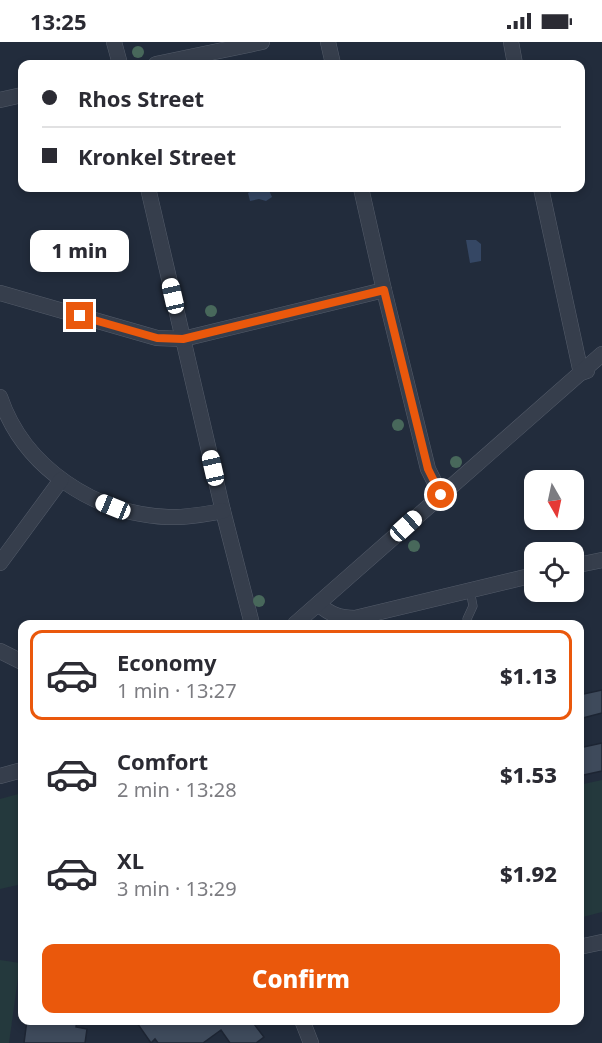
<!DOCTYPE html>
<meta charset="utf-8">
<style>
:root{--surface:#fff;--page:#f7f7f7;--text:#2b2b33;--muted:#7c7c81;--line:#e1e1e2;--accent:#ea580c}
body{margin:0;font-family:"Noto Sans",sans-serif;background:var(--page);color:var(--text);height:100vh;display:flex;flex-direction:column;font-size:22px;white-space:nowrap}
*{box-sizing:border-box;margin:0}
p{font-size:20px;color:var(--muted)}
.icon{flex:none;width:33px;height:33px;fill:none;stroke:currentColor;stroke-width:2;stroke-linecap:round;stroke-linejoin:round}
.map{position:relative;flex:1;overflow:hidden}
.sheet{position:absolute;left:18px;top:578px;width:566px;height:405px;display:flex;flex-direction:column;background:var(--surface);border-radius:12px;box-shadow:0 3px 9px #0003}
.sheet>*{flex:none}
.top-card{position:absolute;left:18px;top:18px;width:567px;height:132px;border-radius:12px;box-shadow:0 3px 9px #0003;display:grid;align-content:center;height:132px;padding:0 24px;background:var(--surface)}
.needle{width:39px;rotate:171deg}
.buttons{position:absolute;left:524px;top:428px;display:grid;gap:12px}
.buttons a{display:grid;place-items:center;width:60px;height:60px;border-radius:12px;background:var(--surface);box-shadow:0 3px 9px #0003;font-size:30px}
.end{position:absolute;width:27px;height:27px;margin:-14px;border:8px solid #ea580c;background:#fff;box-shadow:0 0 0 3px #fff}
.from{border-radius:50%}
.bubble{position:absolute;height:42px;border-radius:12px;background:var(--surface);box-shadow:0 3px 9px #0003;font-size:20px;font-weight:800;line-height:42px;text-align:center}
.car{position:absolute;width:18px;height:36px;margin:-18px -9px;border-radius:8px;box-shadow:0 0 4px 2px #0007;background:linear-gradient(#fff 24%,#345 0 40%,#fff 0 76%,#345 0 86%,#fff 0)}
.top-card b{display:flex;align-items:center;gap:21px;height:57px;font-size:22px}
.top-card b+b{border-top:2px solid var(--line)}
.top-card i{width:15px;height:15px;background:var(--text)}
ul{padding:10px 0 0;list-style:none}
li{display:flex;align-items:center;gap:18px;height:90px;margin:0 12px 9px;padding:0 12px;border:3px solid transparent;border-radius:12px}
li div{flex:1}
li b{display:block;font-size:22px}
li em{font-style:normal;font-weight:800}
li.selected{border-color:var(--accent)}
li>.icon{width:54px;height:54px;stroke-width:1.5}
.action{display:flex;gap:12px;margin-top:auto;padding:12px 24px}
.action a{flex:1;height:69px;border-radius:12px;background:var(--accent);color:#fff;font-size:24px;font-weight:800;line-height:69px;text-align:center}
.status{display:flex;justify-content:space-between;align-items:center;height:42px;padding:0 30px;background:var(--surface);direction:ltr}
.status svg{height:16px;fill:currentColor}
.map>svg:first-child{display:block}
.green{fill:#24393d}
.water{fill:#354764}
.building{fill:#3e4a5b;stroke:#1d2533;stroke-width:1.5}
.lines{fill:none;stroke-linecap:round;stroke-linejoin:round}
.lane-casing{stroke:#545c6a;stroke-width:9}
.street-casing{stroke:#545c6a;stroke-width:16}
.lane{stroke:#363e4c;stroke-width:8}
.street{stroke:#363e4c;stroke-width:15}
.tree{fill:#48685b}
.route{stroke:#ea580c;stroke-width:8}
</style>
<div class="status"><b>13:25</b><svg viewBox="0 0 49 12"><path d="M0 12V9h3v3zM5 12V6h3v6zM10 12V3h3v9zM15 12V0h3v12zM26 1h20v11H26zM47 4h2v5h-2z"/></svg></div>
<div class="map">
<svg width="602" height="1001" viewBox="0 0 602 1001">
<rect width="100%" height="100%" fill="#222c3c"/>
<g class="green">
<path d="M602,738V870L579,876V743Z"/>
<path d="M22,751V842L0,847V757Z"/>
<path d="M0,918L20,921L9,1001H0Z"/>
</g>
<g class="water">
<path d="M258,146H268L272,155L266,159L259,157L250,159L248,151Z"/>
<path d="M466,198H476L481,202V219L470,221Z"/>
</g>
<g class="building">
<path d="M602,648V671L579,677V653Z"/>
<path d="M602,701V729L579,734V706Z"/>
<path d="M27,978H77L76,985L87,987L85,1001H24Z"/>
<path d="M135,978H182L179,981L182,982L188,978H251L264,995L256,1001H230L221,988L203,1001H158L155,997L151,1001Z"/>
</g>
<g class="lines">
<g class="lane-casing">
<path id="lane" d="M469,582L467,577L473,564L470,548"/>
</g>
<g class="street-casing">
<g id="street">
<path d="M114,0L120,22"/>
<path d="M328,0L333,22"/>
<path d="M511,0L515,22"/>
<path d="M156,22L262,0"/>
<path d="M0,58L22,53"/>
<path d="M148,146L223,469L252,582"/>
<path d="M361,146L384,248L428,427L441,453"/>
<path d="M541,146L581,331L587,329"/>
<path d="M0,251L157,296L183,297L384,248"/>
<path d="M0,355C24,426 95,472 168,475C187,476 205,472 223,469"/>
<path d="M0,521L61,438"/>
<path d="M573,524L602,518"/>
<path d="M318,562C330,572 339,576 355,576L534,533"/>
<path d="M295,582L602,312"/>
<path d="M0,609L22,620"/>
<path d="M0,734L22,728"/>
<path d="M579,905L602,900"/>
<path d="M302,978L311,1001"/>
</g>
</g>
<use href="#lane" class="lane"/>
<use href="#street" class="street"/>
</g>
<g class="tree">
<circle cx="138" cy="10" r="6"/>
<circle cx="211" cy="269" r="6"/>
<circle cx="398" cy="383" r="6"/>
<circle cx="456" cy="420" r="6"/>
<circle cx="414" cy="504" r="6"/>
<circle cx="259" cy="559" r="6"/>
</g>
<g class="lines">
<path class="route" d="M80,274L157,296L183,297L384,248L428,427L441,453"/>
</g>
</svg>
<div class="buttons">
<a><svg class="needle" viewBox="-14 -14 28 28"><path d="M0-13l5 13h-10z" fill="#e53935"/><path d="M0 13l5-13h-10z" fill="#7c7c81"/></svg></a>
<a><svg class="icon" aria-label="locate" viewBox="0 0 24 24"><circle cx="12" cy="12" r="6"/><path d="M12 2v4M12 18v4M2 12h4M18 12h4"/></svg></a>
</div>
<i class="end from" style="left:441px;top:453px"></i>
<i class="end" style="left:80px;top:274px"></i>
<div class="bubble" style="left:30px;top:188px;width:99px">1 min</div>
<i class="car" style="left:173px;top:254px;rotate:347deg"></i>
<i class="car" style="left:213px;top:426px;rotate:347deg"></i>
<i class="car" style="left:113px;top:465px;rotate:292deg"></i>
<i class="car" style="left:406px;top:484px;rotate:48deg"></i>
<div class="top-card">
<b><i class="from"></i>Rhos Street</b>
<b><i></i>Kronkel Street</b>
</div>
<section class="sheet">
<ul>
<li class="selected"><svg class="icon" aria-label="car" viewBox="0 0 24 24"><path d="M5 17H2v-5l4-1 3-4h7l3 4 3 1v5h-3M9 17h6M6 11h13"/><circle cx="7" cy="17" r="2"/><circle cx="17" cy="17" r="2"/></svg><div><b>Economy</b><p>1 min · 13:27</p></div><em>$1.13</em></li>
<li><svg class="icon" aria-label="car" viewBox="0 0 24 24"><path d="M5 17H2v-5l4-1 3-4h7l3 4 3 1v5h-3M9 17h6M6 11h13"/><circle cx="7" cy="17" r="2"/><circle cx="17" cy="17" r="2"/></svg><div><b>Comfort</b><p>2 min · 13:28</p></div><em>$1.53</em></li>
<li><svg class="icon" aria-label="car" viewBox="0 0 24 24"><path d="M5 17H2v-5l4-1 3-4h7l3 4 3 1v5h-3M9 17h6M6 11h13"/><circle cx="7" cy="17" r="2"/><circle cx="17" cy="17" r="2"/></svg><div><b>XL</b><p>3 min · 13:29</p></div><em>$1.92</em></li>
</ul>
<div class="action"><a>Confirm</a></div>
</section>
</div>
